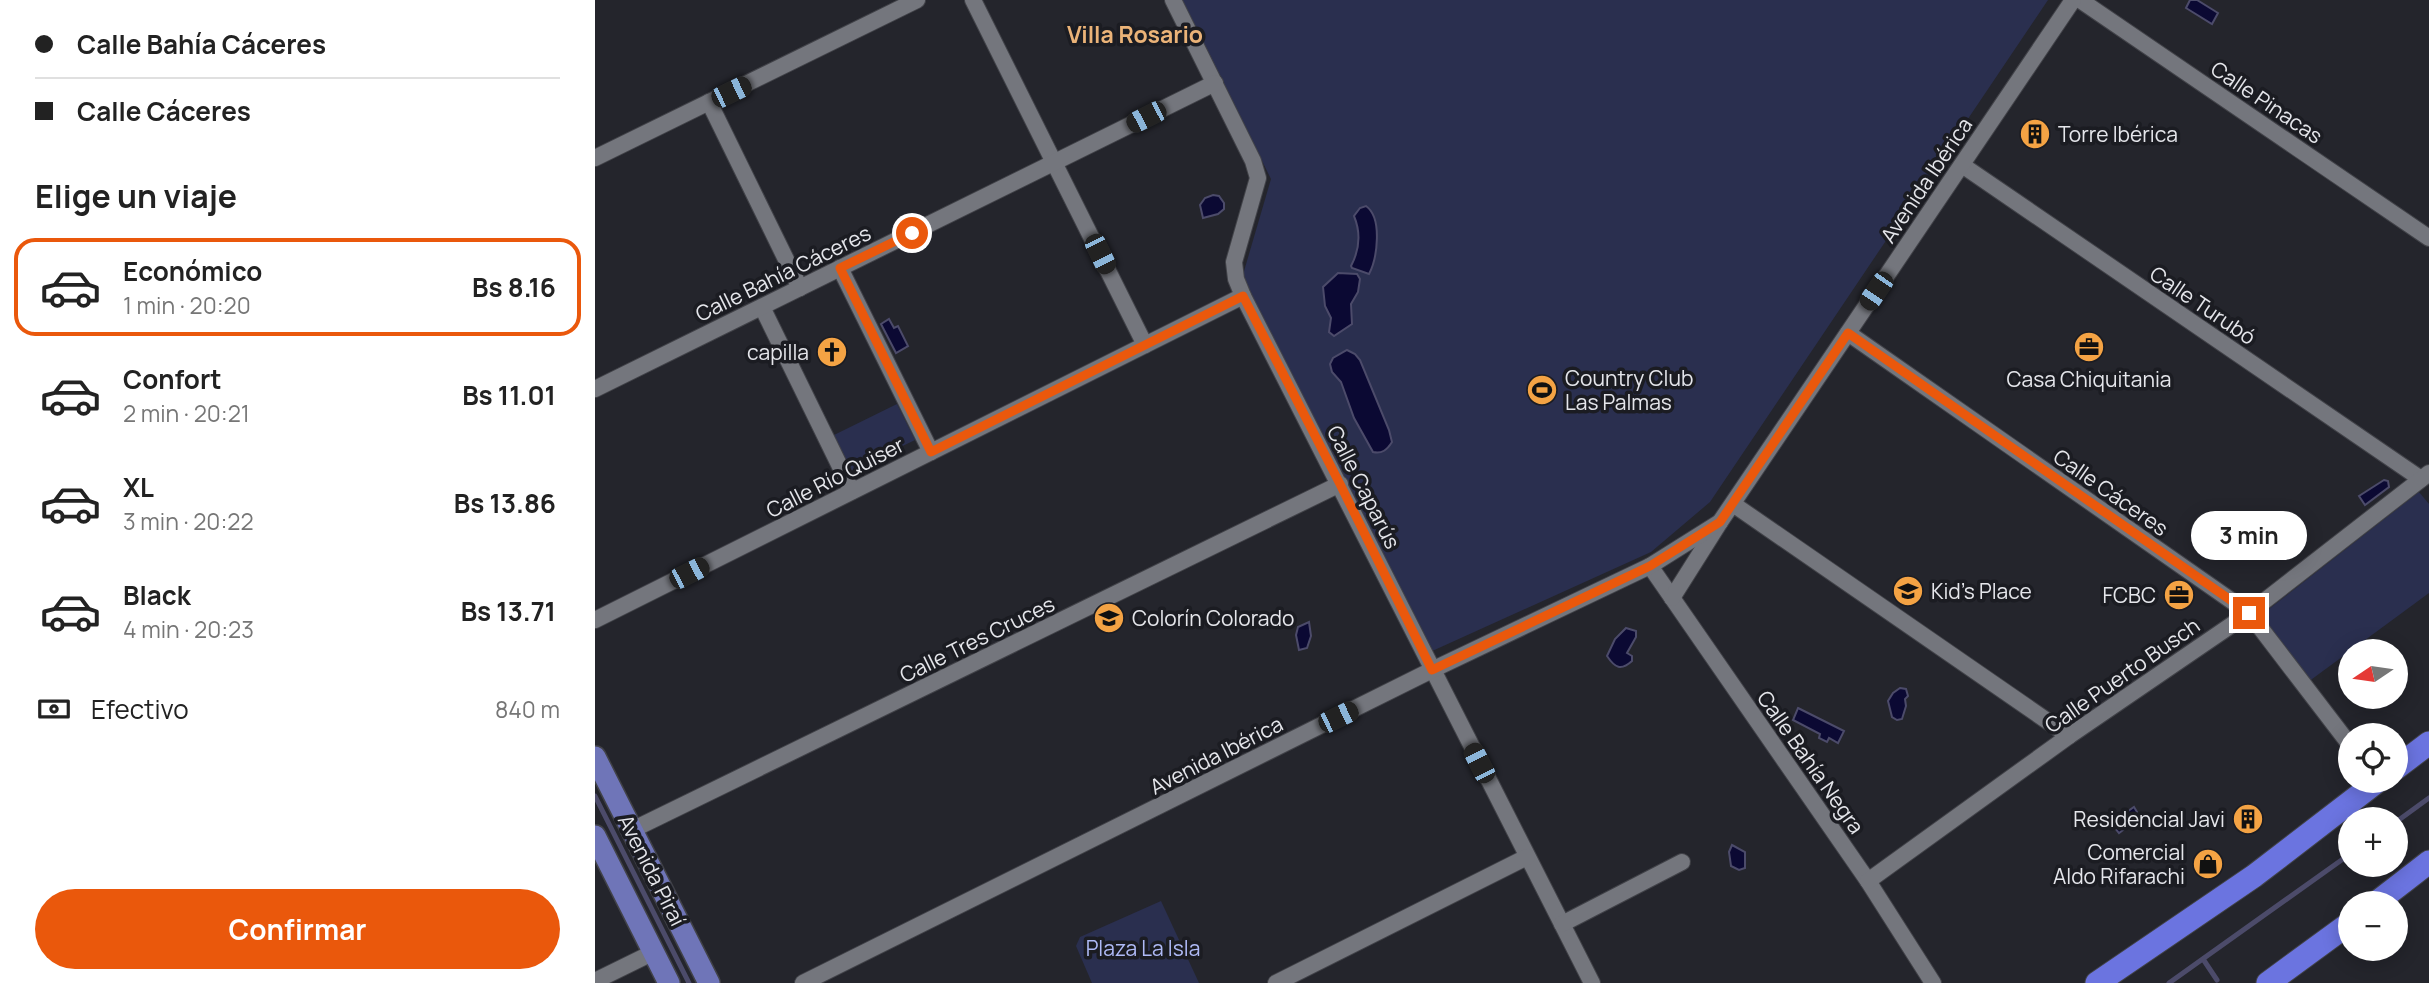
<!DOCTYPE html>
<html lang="es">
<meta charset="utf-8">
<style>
:root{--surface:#fff;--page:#f2f2f2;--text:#222;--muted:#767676;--line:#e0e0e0;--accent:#ea580c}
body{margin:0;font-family:Manrope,sans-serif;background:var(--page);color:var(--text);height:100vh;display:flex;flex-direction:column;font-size:26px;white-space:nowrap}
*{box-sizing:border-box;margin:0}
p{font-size:23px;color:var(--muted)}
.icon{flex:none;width:38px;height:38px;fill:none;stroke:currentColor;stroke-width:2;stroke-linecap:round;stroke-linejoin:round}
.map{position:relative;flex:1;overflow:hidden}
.details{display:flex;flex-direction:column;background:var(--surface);width:595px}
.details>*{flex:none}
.top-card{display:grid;align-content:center;height:154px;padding:0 35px;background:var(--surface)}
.needle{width:46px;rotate:257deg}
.fabs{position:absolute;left:1743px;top:639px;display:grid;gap:14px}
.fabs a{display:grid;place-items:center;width:70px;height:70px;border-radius:50%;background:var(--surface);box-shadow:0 4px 18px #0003;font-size:35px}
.end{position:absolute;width:32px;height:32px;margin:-16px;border:9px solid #ea580c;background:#fff;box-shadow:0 0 0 4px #fff}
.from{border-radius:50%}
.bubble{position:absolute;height:49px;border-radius:24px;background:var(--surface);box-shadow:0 4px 18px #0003;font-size:23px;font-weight:700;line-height:49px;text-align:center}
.car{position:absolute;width:21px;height:42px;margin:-21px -10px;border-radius:9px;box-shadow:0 0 5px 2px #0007;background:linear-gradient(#222 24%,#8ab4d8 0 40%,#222 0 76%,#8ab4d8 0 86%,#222 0)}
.top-card b{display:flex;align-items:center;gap:24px;height:66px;font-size:26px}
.top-card b+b{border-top:2px solid var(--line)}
.top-card i{width:18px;height:18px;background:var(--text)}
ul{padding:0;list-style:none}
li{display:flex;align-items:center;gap:21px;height:98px;margin:0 14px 10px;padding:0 21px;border:4px solid transparent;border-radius:21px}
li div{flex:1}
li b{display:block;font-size:26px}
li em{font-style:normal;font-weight:700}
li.active{border-color:var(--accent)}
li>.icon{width:63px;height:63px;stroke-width:1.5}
h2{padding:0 35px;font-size:32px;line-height:84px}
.pay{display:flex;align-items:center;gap:18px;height:77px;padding:0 35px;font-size:26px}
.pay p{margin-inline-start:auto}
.button{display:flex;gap:14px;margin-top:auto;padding:14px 35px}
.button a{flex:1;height:80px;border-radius:42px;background:var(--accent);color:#fff;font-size:28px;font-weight:700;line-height:80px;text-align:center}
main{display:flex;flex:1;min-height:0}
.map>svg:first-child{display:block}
.green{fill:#2a2f4f}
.water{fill:#0b0933;stroke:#4c4b6a;stroke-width:2}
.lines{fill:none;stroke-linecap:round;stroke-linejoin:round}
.stream{stroke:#4c4b6a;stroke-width:5}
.minor-casing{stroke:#414248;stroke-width:18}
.major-casing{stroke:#414248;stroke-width:24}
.highway-casing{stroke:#414248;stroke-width:25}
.minor{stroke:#74767d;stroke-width:16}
.major{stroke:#6f75b8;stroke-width:21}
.highway{stroke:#6b74e0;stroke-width:23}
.route{stroke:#ea580c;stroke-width:9}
.labels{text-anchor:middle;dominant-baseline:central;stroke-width:7;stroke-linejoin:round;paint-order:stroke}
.street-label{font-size:21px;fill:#e5e6eb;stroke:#1b1c22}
.poi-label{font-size:21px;fill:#e5e6eb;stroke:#1b1c22;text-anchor:start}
.park-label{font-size:21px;fill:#afbaf6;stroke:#1b1c22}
.neighbourhood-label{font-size:23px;font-weight:bold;fill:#ebb378;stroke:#1b1c22}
</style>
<main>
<section class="details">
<div class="top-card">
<b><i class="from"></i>Calle Bahía Cáceres</b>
<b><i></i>Calle Cáceres</b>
</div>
<h2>Elige un viaje</h2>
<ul>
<li class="active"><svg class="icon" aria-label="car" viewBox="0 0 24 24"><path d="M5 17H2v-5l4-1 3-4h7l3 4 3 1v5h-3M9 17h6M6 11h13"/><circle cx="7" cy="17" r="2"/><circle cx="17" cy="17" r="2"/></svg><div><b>Económico</b><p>1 min · 20:20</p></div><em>Bs 8.16</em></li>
<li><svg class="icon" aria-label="car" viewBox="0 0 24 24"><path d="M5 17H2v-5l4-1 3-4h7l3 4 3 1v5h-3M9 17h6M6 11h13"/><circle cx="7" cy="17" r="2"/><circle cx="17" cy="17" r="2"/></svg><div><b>Confort</b><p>2 min · 20:21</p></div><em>Bs 11.01</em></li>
<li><svg class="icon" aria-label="car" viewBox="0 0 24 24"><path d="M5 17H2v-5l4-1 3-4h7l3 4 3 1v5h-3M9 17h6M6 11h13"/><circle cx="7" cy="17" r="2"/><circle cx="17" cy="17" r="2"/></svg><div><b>XL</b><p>3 min · 20:22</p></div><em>Bs 13.86</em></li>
<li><svg class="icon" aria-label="car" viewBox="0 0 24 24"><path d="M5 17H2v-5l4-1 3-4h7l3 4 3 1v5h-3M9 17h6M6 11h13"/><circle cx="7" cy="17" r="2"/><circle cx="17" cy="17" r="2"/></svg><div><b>Black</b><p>4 min · 20:23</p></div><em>Bs 13.71</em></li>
</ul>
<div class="pay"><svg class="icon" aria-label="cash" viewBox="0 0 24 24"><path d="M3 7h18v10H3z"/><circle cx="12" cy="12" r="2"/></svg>Efectivo<p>840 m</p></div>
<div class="button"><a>Confirmar</a></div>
</section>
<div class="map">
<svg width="1834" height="983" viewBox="0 0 1834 983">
<rect width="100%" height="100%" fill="#24252c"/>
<g class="green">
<path d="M587,0H1453L1115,502L1056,552L835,652L647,278L676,179Z"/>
<path d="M302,404L320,440L256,471L239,435Z"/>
<path d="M1824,492L1834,504V593L1713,682L1665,616Z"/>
<path d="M566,901L604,983H497L481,946L485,937Z"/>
</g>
<g class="water">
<path d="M1595,0H1602L1623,13L1617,24L1591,8Z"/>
<path d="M618,195L624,196L629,203V209L623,214L608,218L605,205L610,198Z"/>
<path d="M771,206C788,218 782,259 774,274L757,268L756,266C765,249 766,233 759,216L765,208Z"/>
<path d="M743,273L762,274L765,279L763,292L756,304L757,324L739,336L734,332L736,318L730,306L728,287Z"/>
<path d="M294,319L299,328L303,326L313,346L301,353L286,324Z"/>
<path d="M752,350L760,354L765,360L794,430L797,442C792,450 787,454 778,452L759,418L746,382L737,372L735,364L738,358Z"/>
<path d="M1789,480L1793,481L1794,487L1770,505L1764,496Z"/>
<path d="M714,622L716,636L712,648L704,650L701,635L703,627Z"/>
<path d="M1031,628L1041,631V637L1032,653L1037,656V661C1026,671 1020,668 1012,656L1020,639Z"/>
<path d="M1305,688L1311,689L1313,696L1310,699L1311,706L1307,719L1302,720L1297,717L1293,701L1298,693Z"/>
<path d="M1203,708L1249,731L1243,743L1234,738L1232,742L1224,738L1225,734L1198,720Z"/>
<path d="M1539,807L1545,817L1524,833L1516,823Z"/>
<path d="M1137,845L1150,852V868L1144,870L1136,866L1134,852Z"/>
</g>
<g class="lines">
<g class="stream">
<path d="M0,796L94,983"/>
<path d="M1801,822L1834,798"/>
<path d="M1608,959L1622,980"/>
<path d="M1574,983L1755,854"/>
</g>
<g class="minor-casing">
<g id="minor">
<path d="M378,0L550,345"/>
<path d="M578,0L658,161L663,178L639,262L641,279L648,296L997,983"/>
<path d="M1485,0L1834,238"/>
<path d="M114,102L205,288"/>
<path d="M0,158L322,0"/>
<path d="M1367,165L1826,479"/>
<path d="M245,268L336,452"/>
<path d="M167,307L257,491"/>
<path d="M1253,333L1654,613L1755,745"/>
<path d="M0,389L620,83"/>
<path d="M1138,504L1474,736"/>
<path d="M1055,566L1273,881L1338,983"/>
<path d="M1077,598L1125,522L1478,0"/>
<path d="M0,620L648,296"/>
<path d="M37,830L745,484"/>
<path d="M1273,881L1474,736L1654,613L1834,473"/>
<path d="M967,924L1087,862"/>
<path d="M0,981L59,952"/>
<path d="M208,983L837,670L1055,566L1125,522"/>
<path d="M681,983L932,857"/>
</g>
</g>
<g class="major-casing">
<g id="major">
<path d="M0,757L114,983"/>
<path d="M0,836L74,983"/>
</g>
</g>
<g class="highway-casing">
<g id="highway">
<path d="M1801,768L1834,743"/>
<path d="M1781,903L1834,862"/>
<path d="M1502,983L1659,876L1784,780"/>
<path d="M1673,983L1755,923"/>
</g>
</g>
<use href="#minor" class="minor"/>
<use href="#major" class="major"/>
<use href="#highway" class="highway"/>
</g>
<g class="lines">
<path class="route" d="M317,233L245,268L336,452L648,296L745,484L837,670L1055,566L1125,522L1253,333L1654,613"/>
</g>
<defs>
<g id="building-disc" transform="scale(1.575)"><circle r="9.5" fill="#f4a344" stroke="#1b1c22"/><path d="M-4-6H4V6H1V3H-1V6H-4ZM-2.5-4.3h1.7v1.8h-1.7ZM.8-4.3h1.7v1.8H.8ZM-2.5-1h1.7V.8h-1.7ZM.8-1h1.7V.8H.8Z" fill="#111"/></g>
<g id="office-disc" transform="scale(1.575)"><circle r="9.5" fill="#f4a344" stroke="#1b1c22"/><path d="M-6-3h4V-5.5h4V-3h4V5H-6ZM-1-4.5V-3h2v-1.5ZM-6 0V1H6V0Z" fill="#111"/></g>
<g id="church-disc" transform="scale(1.575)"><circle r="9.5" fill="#f4a344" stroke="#1b1c22"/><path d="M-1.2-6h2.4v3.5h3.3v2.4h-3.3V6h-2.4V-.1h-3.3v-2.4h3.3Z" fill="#111"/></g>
<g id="stadium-disc" transform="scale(1.575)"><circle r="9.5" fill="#f4a344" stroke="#1b1c22"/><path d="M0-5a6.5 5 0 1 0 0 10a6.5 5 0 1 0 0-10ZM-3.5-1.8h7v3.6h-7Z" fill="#111"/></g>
<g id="school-disc" transform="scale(1.575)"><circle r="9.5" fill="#f4a344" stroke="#1b1c22"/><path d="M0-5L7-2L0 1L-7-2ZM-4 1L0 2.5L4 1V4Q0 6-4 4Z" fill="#111"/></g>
<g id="shop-disc" transform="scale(1.575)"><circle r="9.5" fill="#f4a344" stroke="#1b1c22"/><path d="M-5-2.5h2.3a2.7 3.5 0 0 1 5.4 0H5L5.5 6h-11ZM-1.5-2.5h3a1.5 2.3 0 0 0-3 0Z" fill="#111"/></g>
</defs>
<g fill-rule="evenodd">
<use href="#building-disc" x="1440" y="134"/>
<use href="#office-disc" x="1494" y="347"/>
<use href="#church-disc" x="237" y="352"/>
<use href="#stadium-disc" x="947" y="390"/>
<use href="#school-disc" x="1313" y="591"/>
<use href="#office-disc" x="1584" y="595"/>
<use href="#school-disc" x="514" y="618"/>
<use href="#building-disc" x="1653" y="819"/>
<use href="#shop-disc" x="1613" y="864"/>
</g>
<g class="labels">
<g class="street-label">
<text transform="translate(1672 102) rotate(34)">Calle Pinacas</text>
<text transform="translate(1331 180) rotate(-56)">Avenida Ibérica</text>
<text transform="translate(188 273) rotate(-26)">Calle Bahía Cáceres</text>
<text transform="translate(1608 305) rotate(34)">Calle Turubó</text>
<text transform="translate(240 477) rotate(-27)">Calle Río Quiser</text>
<text transform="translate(769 487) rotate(63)">Calle Caparús</text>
<text transform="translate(1516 492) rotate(35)">Calle Cáceres</text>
<text transform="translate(382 639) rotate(-26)">Calle Tres Cruces</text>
<text transform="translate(1527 675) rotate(-35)">Calle Puerto Busch</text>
<text transform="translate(621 755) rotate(-27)">Avenida Ibérica</text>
<text transform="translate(1216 762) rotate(55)">Calle Bahía Negra</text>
<text transform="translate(57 870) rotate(63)">Avenida Piraí</text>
</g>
<g class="poi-label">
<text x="1463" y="134">Torre Ibérica</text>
<text x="214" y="352" text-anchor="end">capilla</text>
<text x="970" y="378">Country Club<tspan x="970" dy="24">Las Palmas</tspan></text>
<text x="1494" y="379" text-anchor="middle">Casa Chiquitania</text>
<text x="1336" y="591">Kid's Place</text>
<text x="1561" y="595" text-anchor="end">FCBC</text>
<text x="537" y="618">Colorín Colorado</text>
<text x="1630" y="819" text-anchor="end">Residencial Javi</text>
<text x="1590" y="852" text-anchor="end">Comercial<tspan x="1590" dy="24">Aldo Rifarachi</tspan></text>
</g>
<g class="park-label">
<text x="548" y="948">Plaza La Isla</text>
</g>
<g class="neighbourhood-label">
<text x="540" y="34">Villa Rosario</text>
</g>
</g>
</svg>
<div class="fabs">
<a><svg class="needle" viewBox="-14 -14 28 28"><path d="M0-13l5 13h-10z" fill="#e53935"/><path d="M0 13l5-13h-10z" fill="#767676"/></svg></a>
<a><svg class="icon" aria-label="locate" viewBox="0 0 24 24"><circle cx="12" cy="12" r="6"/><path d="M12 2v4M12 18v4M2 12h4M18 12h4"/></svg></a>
<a>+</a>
<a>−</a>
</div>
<i class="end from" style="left:317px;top:233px"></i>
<i class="end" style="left:1654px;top:613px"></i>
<div class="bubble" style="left:1596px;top:511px;width:116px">3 min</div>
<i class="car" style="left:136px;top:92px;rotate:64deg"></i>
<i class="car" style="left:551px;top:117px;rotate:243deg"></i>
<i class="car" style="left:505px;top:254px;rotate:154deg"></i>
<i class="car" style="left:1281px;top:291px;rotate:214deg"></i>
<i class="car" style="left:94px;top:573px;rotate:63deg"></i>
<i class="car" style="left:743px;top:717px;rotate:64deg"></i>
<i class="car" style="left:884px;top:763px;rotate:333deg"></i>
</div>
</main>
